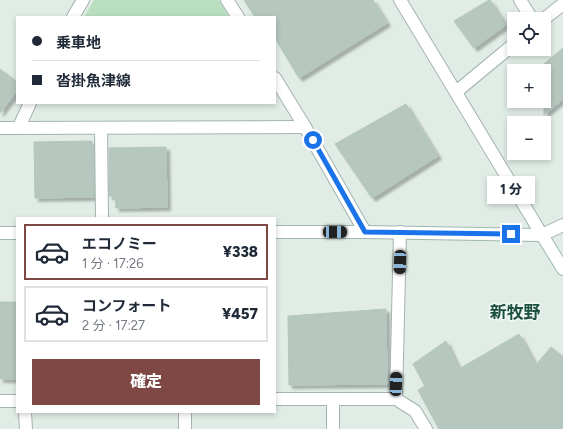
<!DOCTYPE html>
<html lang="ja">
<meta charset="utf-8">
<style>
:root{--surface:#fff;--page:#f2f2f3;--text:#1f2937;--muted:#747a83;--line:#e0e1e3;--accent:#804844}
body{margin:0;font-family:Figtree,"Noto Sans JP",sans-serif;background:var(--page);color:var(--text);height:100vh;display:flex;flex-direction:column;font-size:15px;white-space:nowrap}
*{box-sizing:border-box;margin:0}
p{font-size:13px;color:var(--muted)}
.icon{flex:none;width:22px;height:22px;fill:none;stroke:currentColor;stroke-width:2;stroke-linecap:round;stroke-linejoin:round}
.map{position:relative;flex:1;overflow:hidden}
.panel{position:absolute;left:16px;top:217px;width:260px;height:196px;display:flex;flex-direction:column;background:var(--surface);border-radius:0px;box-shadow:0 2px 6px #0003}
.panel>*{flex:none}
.banner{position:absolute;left:16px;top:16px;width:260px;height:88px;border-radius:0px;box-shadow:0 2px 6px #0003;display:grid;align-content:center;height:88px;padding:0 16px;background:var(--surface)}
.buttons{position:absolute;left:507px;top:12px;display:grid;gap:8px}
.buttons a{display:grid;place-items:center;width:44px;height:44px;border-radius:0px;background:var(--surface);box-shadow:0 2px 6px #0003;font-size:20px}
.end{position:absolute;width:18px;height:18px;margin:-9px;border:5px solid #1a73e8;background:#fff;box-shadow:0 0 0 2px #fff}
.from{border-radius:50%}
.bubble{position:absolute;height:28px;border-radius:0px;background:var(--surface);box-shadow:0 2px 6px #0003;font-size:13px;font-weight:800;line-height:28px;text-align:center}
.car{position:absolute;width:12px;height:24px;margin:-12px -6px;border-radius:5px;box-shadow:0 0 3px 1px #0007;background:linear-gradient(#222 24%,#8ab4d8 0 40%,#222 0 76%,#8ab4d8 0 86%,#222 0)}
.banner b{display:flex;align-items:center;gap:14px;height:38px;font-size:15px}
.banner b+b{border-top:1px solid var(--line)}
.banner i{width:10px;height:10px;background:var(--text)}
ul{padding:7px 0 0;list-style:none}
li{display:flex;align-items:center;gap:12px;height:56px;margin:0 8px 6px;padding:0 8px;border:2px solid var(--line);border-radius:0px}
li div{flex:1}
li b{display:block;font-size:15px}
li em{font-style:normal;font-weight:800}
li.active{border-color:var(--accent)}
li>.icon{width:36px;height:36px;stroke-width:1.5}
.cta{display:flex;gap:8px;margin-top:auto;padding:8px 16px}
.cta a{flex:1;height:46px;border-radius:0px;background:var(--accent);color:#fff;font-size:16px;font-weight:800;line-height:46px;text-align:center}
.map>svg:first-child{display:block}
.green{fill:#b9dec0}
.building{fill:#b6c7bf;stroke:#b3c6bd;filter:url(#shadow)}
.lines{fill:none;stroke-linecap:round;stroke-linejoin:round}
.minor-casing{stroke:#a3b4ad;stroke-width:14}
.tertiary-casing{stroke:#a3b4ad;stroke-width:14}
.secondary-casing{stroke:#9fb8ad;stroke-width:14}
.minor{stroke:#fff;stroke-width:12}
.tertiary{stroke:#fff;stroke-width:12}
.secondary{stroke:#fff;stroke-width:12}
.route{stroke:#1a73e8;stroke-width:5}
.labels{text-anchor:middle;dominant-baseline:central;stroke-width:3;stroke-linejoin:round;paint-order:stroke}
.quarter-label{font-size:17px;font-weight:bold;fill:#1c503f;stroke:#f1f8f4}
</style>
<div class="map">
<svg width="563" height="429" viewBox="0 0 563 429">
<defs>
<filter id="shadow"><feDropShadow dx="3.5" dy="3.5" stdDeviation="1" flood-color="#0004"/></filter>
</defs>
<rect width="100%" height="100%" fill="#e1ece6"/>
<path class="green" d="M94,0H219L229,17H84Z"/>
<g class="building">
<path d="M244,0H373L387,23L299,78L275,38V17H255Z"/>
<path d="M489,0H490L506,25L474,48L454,21Z"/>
<path d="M563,48V99L544,115V64Z"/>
<path d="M0,69L17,82V91L0,113Z"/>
<path d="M406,104L438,156L372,198L335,144Z"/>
<path d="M92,141V148H94V197L35,198L34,142Z"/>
<path d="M166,147L167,207L116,208L115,196H109V148Z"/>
<rect x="0" y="302" width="17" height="77"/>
<path d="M386,309L387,384L289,385L288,316Z"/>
<path d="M519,334L536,365L551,347L563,357V429H439L418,390L425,386L413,364L446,341L459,369Z"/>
</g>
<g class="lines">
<g class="minor-casing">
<g id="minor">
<path d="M227,0L238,17"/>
<path d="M520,0L532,19"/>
<path d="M73,17L83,0"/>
<path d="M544,19L563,4"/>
<path d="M275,78L305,127L365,232"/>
<path d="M456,92L514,44"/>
<path d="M19,127L30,103"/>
<path d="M0,128L305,127"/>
<path d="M101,128L102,218"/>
<path d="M275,399H396L415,411L426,429"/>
<path d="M396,399L400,232"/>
<path d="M333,400V429"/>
<path d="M0,401H17"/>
<path d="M25,412L26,429"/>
<path d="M185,412V429"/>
</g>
</g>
<g class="tertiary-casing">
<path id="tertiary" d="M400,0L542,235L563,225"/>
</g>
<g class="secondary-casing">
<g id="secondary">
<path d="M275,232H365L542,235L563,269"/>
<path d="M0,233H17"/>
</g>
</g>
<use href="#minor" class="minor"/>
<use href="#tertiary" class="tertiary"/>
<use href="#secondary" class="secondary"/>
</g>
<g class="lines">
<path class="route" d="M313,140L365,232L511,234"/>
</g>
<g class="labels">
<g class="quarter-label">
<text x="515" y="312">新牧野</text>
</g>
</g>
</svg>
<div class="buttons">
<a><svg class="icon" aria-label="locate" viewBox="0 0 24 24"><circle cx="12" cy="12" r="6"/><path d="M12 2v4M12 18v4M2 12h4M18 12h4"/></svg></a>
<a>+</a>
<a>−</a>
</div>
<i class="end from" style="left:313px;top:140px"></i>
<i class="end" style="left:511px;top:234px"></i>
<div class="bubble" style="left:487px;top:176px;width:48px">1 分</div>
<i class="car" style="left:335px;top:232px;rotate:90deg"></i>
<i class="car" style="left:400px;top:262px;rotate:182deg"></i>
<i class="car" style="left:396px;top:384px;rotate:2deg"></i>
<div class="banner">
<b><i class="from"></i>乗車地</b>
<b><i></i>沓掛魚津線</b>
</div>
<section class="panel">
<ul>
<li class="active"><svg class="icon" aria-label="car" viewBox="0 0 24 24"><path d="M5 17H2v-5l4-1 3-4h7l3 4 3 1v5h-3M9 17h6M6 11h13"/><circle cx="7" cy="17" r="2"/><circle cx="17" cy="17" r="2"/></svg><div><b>エコノミー</b><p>1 分 · 17:26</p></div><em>¥338</em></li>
<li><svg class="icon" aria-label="car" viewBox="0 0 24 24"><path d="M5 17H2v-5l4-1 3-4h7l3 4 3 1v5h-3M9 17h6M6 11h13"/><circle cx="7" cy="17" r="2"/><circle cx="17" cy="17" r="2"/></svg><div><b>コンフォート</b><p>2 分 · 17:27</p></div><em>¥457</em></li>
</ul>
<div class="cta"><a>確定</a></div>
</section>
</div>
